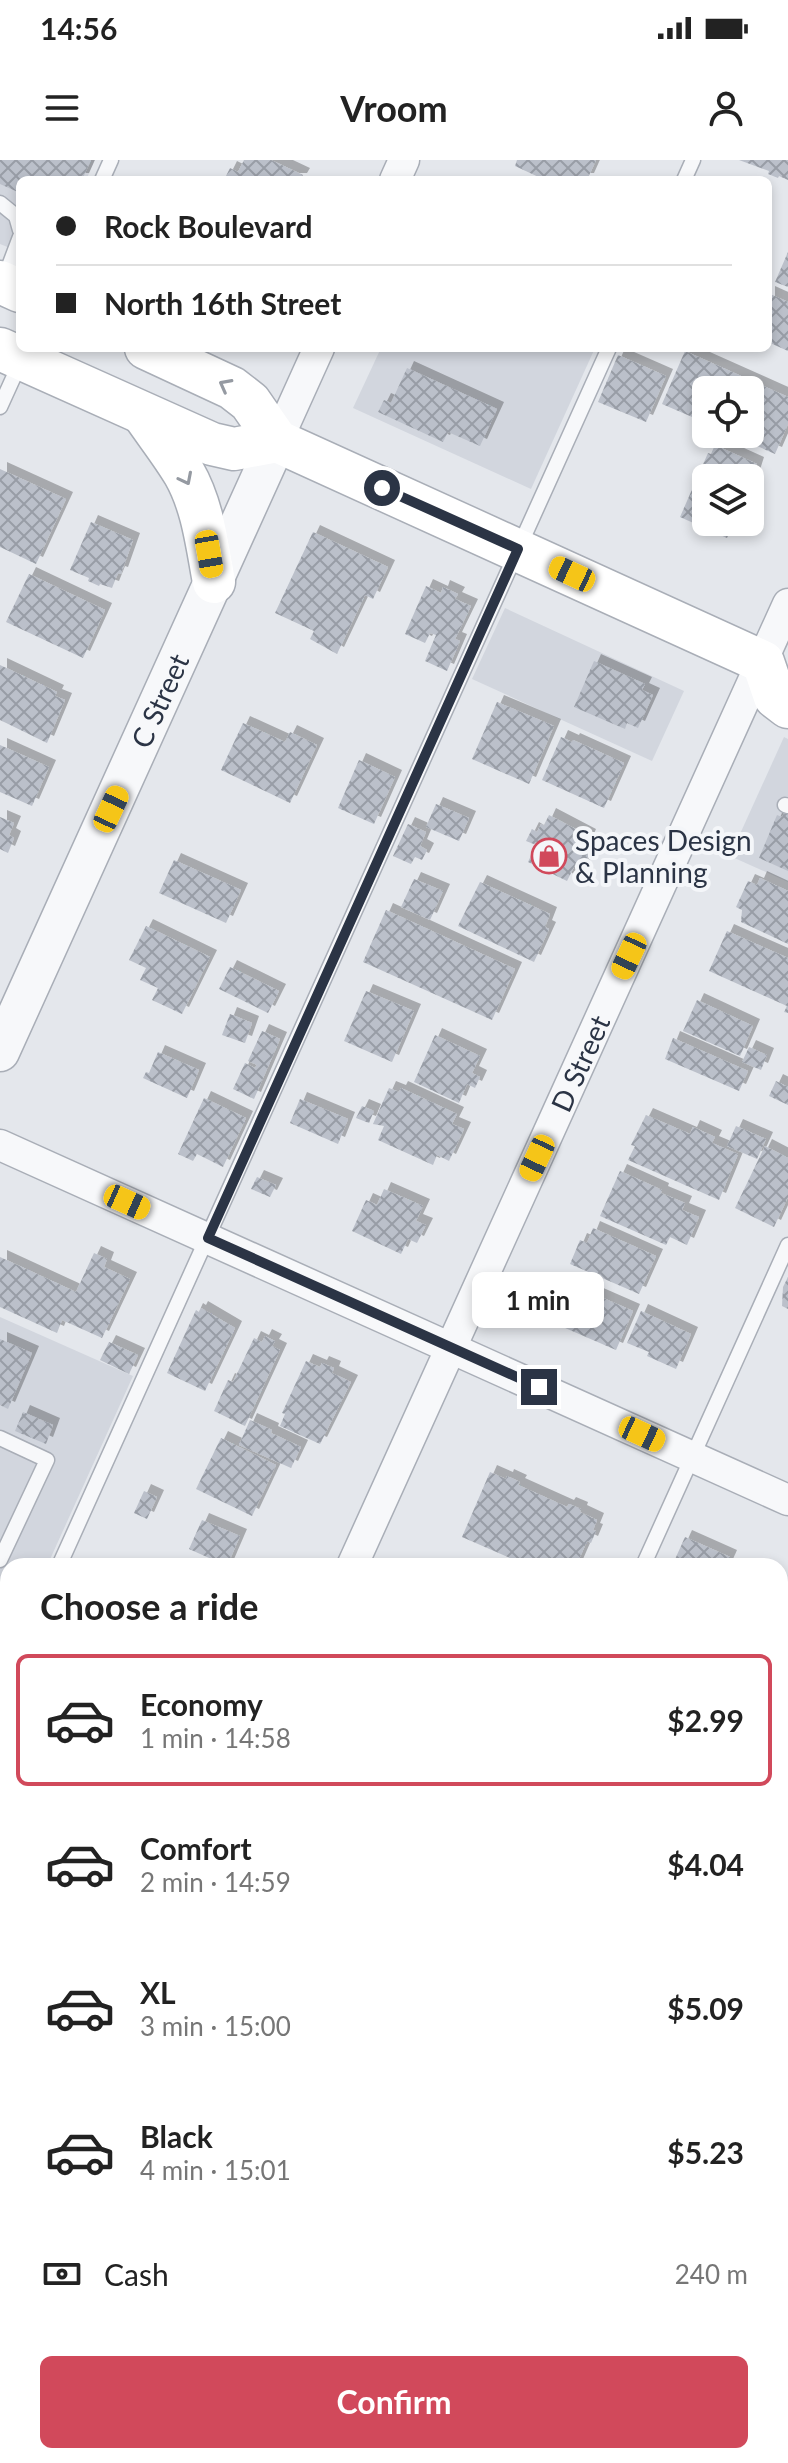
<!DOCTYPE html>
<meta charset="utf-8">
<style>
:root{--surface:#fff;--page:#f2f2f2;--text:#222;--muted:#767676;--line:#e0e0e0;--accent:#d1495b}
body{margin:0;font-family:Lato,sans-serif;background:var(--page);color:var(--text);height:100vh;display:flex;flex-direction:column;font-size:30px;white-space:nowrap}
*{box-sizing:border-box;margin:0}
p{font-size:26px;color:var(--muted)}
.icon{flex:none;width:44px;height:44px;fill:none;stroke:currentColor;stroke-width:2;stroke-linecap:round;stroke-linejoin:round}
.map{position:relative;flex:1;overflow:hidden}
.panel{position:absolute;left:0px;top:1398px;width:788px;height:906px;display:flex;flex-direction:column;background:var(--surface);border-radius:24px 24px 0 0;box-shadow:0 4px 12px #0003}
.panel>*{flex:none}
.banner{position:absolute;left:16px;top:16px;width:756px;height:176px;border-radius:12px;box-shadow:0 4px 12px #0003;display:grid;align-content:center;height:176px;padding:0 40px;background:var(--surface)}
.tools{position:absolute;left:692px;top:216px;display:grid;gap:16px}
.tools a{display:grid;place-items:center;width:72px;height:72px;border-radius:12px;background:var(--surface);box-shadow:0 4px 12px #0003;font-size:40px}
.end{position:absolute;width:36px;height:36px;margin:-18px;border:10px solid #2b3445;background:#fff;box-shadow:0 0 0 4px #fff}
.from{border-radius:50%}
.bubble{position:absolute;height:56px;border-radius:12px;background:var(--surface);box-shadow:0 4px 12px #0003;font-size:26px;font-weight:700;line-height:56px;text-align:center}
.car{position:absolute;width:24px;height:48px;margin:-24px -12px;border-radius:10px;box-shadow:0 0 6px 2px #0007;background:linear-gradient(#f5c518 24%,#345 0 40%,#f5c518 0 76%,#345 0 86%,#f5c518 0)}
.banner b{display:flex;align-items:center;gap:28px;height:76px;font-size:30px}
.banner b+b{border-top:2px solid var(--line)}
.banner i{width:20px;height:20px;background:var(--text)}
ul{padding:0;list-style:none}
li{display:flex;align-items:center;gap:24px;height:132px;margin:0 16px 12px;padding:0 24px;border:4px solid transparent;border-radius:12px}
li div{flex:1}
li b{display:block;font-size:30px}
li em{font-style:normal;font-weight:700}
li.selected{border-color:var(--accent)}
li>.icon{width:72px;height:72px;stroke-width:1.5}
h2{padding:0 40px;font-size:36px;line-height:96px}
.pay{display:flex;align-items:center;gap:20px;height:88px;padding:0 40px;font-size:30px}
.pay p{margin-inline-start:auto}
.primary-button{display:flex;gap:16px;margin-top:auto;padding:16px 40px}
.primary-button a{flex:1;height:92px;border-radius:12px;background:var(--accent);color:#fff;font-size:32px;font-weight:700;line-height:92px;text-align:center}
.status{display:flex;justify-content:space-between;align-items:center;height:56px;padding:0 40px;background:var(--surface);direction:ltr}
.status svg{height:22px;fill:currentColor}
header{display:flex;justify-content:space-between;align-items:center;height:104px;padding:0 40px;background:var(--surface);font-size:36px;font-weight:700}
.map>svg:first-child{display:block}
.built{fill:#d2d6de}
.building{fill:url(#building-cross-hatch);filter:url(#shadow)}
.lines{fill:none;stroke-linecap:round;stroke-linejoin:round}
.service-casing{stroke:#a9aeb7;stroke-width:17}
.minor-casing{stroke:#a9aeb7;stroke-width:33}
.tertiary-casing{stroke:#a9aeb7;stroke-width:41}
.secondary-casing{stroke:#a9aeb7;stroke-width:45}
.service{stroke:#f7f8fa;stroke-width:14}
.minor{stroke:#f7f8fa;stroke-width:30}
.tertiary{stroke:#f7f8fa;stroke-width:38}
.secondary{stroke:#fff;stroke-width:42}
.oneway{stroke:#959aa2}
.route{stroke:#2b3445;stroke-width:10}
.labels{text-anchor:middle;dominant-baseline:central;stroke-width:8;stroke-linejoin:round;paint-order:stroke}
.street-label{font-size:28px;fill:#2b3445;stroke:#f4f6f9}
.poi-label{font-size:28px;fill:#2b3445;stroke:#f4f6f9;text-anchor:start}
</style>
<div class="status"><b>14:56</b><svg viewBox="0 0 49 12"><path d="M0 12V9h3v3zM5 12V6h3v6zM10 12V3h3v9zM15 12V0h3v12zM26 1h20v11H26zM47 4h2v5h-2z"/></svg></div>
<header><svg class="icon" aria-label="menu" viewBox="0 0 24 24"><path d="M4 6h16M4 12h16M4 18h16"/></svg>Vroom<svg class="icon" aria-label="person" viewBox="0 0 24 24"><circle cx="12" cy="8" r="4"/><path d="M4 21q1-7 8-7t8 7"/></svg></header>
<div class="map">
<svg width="788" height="2303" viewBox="0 0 788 2303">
<defs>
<pattern id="building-cross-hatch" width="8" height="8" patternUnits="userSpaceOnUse" patternTransform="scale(2)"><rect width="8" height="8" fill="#bbc0ca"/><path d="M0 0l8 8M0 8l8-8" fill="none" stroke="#989da6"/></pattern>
<filter id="shadow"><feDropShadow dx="7" dy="-7" stdDeviation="0" flood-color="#0004"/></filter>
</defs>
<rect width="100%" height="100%" fill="#e4e7ec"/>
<g class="built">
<path d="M0,0H95L86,20H20V92L0,84Z"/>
<path d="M381,188H595L531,329L353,248Z"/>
<path d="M505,448L684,531L652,601L472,519Z"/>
<path d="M784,577L788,579V722L730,696Z"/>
<path d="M0,1157L133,1216L47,1406H8V1491L0,1487Z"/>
<path d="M788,1912V2160L780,2157V1930Z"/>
</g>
<g class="building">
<path d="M0,0H91L82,20H20V33L0,24Z"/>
<path d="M244,0H271L303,15L300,20H224L230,8L238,12Z"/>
<path d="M517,0H596L587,20H545L515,6Z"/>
<path d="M739,0H788V20L779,16L778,18L768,14L769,11Z"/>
<path d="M788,92V127L775,122Z"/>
<path d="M768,133L788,142V191L768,182Z"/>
<path d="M685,191L788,237V264L775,294L730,274H750V230H706V263L662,244Z"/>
<path d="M618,195L666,216L646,262L598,242Z"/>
<path d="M407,208L497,249L480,286L448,272L443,282L378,252L384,240L391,243Z"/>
<path d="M715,285L757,304L750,326V318H706V362H734L727,378L680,357L708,293L711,294Z"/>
<path d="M0,309L66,339L36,404L0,387Z"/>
<path d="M91,362L133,380L121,414L118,413L112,428L100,424L99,426L88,421L89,418L70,410Z"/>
<path d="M313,372L388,407L373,439L365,435L337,494L310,479L314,471L275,453Z"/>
<path d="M29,414L105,450L83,498L6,462Z"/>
<path d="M426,426L441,433L443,427L458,434L455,439L471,446L455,479L460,481L447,511L425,501L436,475L430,473L425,483L405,474Z"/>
<path d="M594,501L645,524L642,530L653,535L638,568L627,563L625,569L574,547Z"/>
<path d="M0,505L57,532L55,536L65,540L47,583L0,560Z"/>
<path d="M497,542L554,566L529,624L472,599Z"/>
<path d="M243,563L285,582L290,572L317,585L290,643L221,610Z"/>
<path d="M561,577L572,582L573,580L624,603L604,648L542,620Z"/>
<path d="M0,585L49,607L32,646L0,632Z"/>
<path d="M359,600L395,617L374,664L338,648Z"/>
<path d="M436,644L469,658L459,681L426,667Z"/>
<path d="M785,651L788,653V711L759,698L777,655L782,657Z"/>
<path d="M549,655L589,676L582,692L589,695L583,708L575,705L567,721L528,702L536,685L526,681L532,669L537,672L541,664L544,666Z"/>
<path d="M0,657L14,663L9,675L14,678L8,693L0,689Z"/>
<path d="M408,664L426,672L420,686L427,690L422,700L415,697L411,704L393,696Z"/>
<path d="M174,700L241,730L226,763L159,733Z"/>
<path d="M760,718L788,731V784L741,762L742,750L736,747L748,721L757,725Z"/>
<path d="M414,719L443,731L430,760L401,747Z"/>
<path d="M480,722L550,754L545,767L549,769L534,802L458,766Z"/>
<path d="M386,750L515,809L492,860L363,802Z"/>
<path d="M146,766L210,797L182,854L152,840L158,828L140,820L146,808L129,800Z"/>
<path d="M727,771L788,798V853L784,852L787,846L709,811Z"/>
<path d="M230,807L279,831L268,853L219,829Z"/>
<path d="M366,831L414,851L392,902L344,881Z"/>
<path d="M697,840L753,866L740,896L683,871Z"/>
<path d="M230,854L252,863L245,883L222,875Z"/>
<path d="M262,871L280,879L254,939L233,929L245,903L255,908L257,905L248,901Z"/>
<path d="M435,875L480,896L472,913L480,917L475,928L467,924L459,943L414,922Z"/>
<path d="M673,878L748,911L739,931L665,899Z"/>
<path d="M749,887L767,895L761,910L742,902Z"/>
<path d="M158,892L199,910L187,938L143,918L146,912L149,913Z"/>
<path d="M776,921L788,927V945L769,936Z"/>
<path d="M389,928L399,932L401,928L457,954L452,964L464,969L449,1001L437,995L433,1005L378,980L384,966L373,964Z"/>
<path d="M204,938L246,958L223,1007L197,994L193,1001L178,994Z"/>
<path d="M300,939L348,959L338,984L290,963Z"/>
<path d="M362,946L374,951L369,963L356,958Z"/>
<path d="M646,955L690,974L693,967L715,977L712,983L738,994L719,1040L628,1000L635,986L631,985Z"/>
<path d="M736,966L766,979L757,999L727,986Z"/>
<path d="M765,986L788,998V1037L774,1067L735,1048Z"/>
<path d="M620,1011L662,1030L661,1033L685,1043L682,1050L699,1057L687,1085L670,1077L666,1085L600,1056Z"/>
<path d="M257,1017L276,1025L270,1037L251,1029Z"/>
<path d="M384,1029L423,1046L416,1061L426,1065L417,1083L408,1079L401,1094L352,1071L366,1040L377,1045Z"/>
<path d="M593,1068L656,1096L639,1134L570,1104L580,1080L587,1083Z"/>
<path d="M94,1093L107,1099L104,1107L130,1119L102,1178L62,1160L57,1173L0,1147V1097L76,1132Z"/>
<path d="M788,1117V1149L782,1146L783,1127Z"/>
<path d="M569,1123L633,1151L616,1190L542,1158L552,1136L562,1141Z"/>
<path d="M201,1148L235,1168L205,1231L167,1213L196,1150L199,1152Z"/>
<path d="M641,1151L691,1174L676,1209L647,1196L649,1192L627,1183Z"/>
<path d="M265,1176L275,1181L272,1186L280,1190L245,1266L214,1251L228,1220L233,1222L254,1178L262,1182Z"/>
<path d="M0,1179L32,1193L8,1249L0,1245Z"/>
<path d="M109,1182L138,1195L129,1214L100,1200Z"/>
<path d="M306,1201L320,1207L322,1203L334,1208L332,1213L351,1222L320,1284L280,1266L285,1254L282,1253Z"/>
<path d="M23,1252L53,1265L46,1284L15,1271Z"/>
<path d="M250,1260L272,1270L271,1273L301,1287L291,1308L239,1285Z"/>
<path d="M221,1278L276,1305L252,1356L196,1329Z"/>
<path d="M490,1312L506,1319L507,1316L520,1322L518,1325L567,1347L569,1344L581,1349L580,1352L597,1360L593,1370L596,1371L591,1383L587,1381L576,1406H528L462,1377Z"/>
<path d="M144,1331L157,1337L147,1359L134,1353Z"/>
<path d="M202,1360L240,1376L227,1406L189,1389Z"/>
<path d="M685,1377L730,1397L726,1406H672Z"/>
<path d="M780,1465L788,1469V1492L780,1509Z"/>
<path d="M788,1543V1619L780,1615V1561Z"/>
<path d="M5,1609L8,1610V1633L0,1630Z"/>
<path d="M8,1707V1779L0,1776V1724Z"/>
<path d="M780,1803L788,1807V1849L780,1867Z"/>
<path d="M22,2296H59L56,2303H19Z"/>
<path d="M242,2296H272L269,2303H257Z"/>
<path d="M320,2296H364L361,2303H317Z"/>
</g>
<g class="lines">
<g class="service-casing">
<g id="service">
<path d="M102,20L111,0"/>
<path d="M684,20L693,0"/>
<path d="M0,43L16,56L20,70"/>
<path d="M3,122L20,77"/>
<path d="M0,247L20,203"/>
<path d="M785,645L788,646"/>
<path d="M0,1278L47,1300L0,1400"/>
<path d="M59,1406L609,188"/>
<path d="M643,1406L788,1085"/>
<path d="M0,1476L8,1480"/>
<path d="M0,1535L8,1517"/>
<path d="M0,1590L8,1593"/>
<path d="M780,1650L788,1654"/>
<path d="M780,1917L788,1920"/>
<path d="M780,2053L788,2034"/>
<path d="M780,2134L788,2138"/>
<path d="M0,2243L8,2247"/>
<path d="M115,2296L131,2303"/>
</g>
</g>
<g class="minor-casing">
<g id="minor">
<path d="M395,20L404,0"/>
<path d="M277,281L319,188"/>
<path d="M0,985L788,1340"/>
<path id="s1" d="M352,1406L788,444"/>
<path d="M0,2042L8,2025"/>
<path d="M512,2303L516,2296"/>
</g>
</g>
<g class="tertiary-casing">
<g id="tertiary">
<path id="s2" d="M0,892L277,281"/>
<path d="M0,1886L8,1890"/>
<path d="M780,2240L788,2244"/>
</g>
</g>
<g class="secondary-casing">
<g id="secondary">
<path d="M0,122L20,131"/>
<path d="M146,188L232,228L250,242L277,281L763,502L775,537L788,547"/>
<path d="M0,189L212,284L234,289L277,281"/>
<path d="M144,255C157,274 172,293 184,313C203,346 207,385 214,422"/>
</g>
</g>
<use href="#service" class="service"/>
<use href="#minor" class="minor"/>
<use href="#tertiary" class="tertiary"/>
<use href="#secondary" class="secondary"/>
</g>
<defs><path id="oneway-chevron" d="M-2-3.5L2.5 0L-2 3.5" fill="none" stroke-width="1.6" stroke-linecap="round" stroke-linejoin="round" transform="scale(2)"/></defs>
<g class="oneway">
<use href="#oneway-chevron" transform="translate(225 225) rotate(-152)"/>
<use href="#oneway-chevron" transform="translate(186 319) rotate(63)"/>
</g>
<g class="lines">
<path class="route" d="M382,328L518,389L208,1078L539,1227"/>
</g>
<defs>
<g id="shop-ring" transform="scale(1.8)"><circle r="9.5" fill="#f4f6f9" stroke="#d1495b" stroke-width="1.5"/><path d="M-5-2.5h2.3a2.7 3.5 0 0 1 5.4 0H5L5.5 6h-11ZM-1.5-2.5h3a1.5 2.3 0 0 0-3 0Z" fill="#d1495b"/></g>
</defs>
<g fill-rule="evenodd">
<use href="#shop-ring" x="549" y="696"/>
</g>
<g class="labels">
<g class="street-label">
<text stroke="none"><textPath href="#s2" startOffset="386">C Street</textPath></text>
<text stroke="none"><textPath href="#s1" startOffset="552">D Street</textPath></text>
</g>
<g class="poi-label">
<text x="575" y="680">Spaces Design<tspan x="575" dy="32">&amp; Planning</tspan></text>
</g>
</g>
</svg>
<div class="tools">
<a><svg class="icon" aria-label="locate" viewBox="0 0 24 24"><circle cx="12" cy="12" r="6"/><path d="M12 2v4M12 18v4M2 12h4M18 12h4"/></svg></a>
<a><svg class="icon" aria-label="layers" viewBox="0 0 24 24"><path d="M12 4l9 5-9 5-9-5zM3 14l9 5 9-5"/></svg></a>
</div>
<i class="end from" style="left:382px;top:328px"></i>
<i class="end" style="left:539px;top:1227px"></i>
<div class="bubble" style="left:472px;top:1112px;width:132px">1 min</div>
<i class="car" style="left:209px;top:394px;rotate:170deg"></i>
<i class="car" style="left:572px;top:414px;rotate:295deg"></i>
<i class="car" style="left:111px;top:649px;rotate:25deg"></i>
<i class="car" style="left:629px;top:796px;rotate:205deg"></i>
<i class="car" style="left:537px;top:998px;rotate:205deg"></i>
<i class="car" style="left:127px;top:1042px;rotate:114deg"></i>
<i class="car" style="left:642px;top:1274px;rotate:115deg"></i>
<div class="banner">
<b><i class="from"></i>Rock Boulevard</b>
<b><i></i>North 16th Street</b>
</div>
<section class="panel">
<h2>Choose a ride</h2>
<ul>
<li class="selected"><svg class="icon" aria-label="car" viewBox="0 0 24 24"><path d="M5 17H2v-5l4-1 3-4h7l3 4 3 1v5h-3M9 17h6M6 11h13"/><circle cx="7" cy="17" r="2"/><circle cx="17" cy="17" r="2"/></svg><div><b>Economy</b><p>1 min · 14:58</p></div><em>$2.99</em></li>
<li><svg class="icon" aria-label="car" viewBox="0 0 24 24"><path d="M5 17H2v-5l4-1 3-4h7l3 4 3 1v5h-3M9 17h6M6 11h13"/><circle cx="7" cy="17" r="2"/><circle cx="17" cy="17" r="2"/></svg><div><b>Comfort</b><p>2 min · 14:59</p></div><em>$4.04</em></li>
<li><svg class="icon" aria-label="car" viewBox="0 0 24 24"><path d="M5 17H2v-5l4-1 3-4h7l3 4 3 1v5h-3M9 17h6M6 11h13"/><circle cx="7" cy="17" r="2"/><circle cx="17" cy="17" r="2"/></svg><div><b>XL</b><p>3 min · 15:00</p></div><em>$5.09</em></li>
<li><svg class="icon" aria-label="car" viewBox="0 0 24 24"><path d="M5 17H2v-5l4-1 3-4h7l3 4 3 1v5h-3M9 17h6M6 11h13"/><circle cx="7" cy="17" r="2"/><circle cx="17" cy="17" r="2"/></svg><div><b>Black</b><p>4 min · 15:01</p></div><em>$5.23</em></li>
</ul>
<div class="pay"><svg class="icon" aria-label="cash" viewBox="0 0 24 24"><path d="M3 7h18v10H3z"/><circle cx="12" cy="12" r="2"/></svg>Cash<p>240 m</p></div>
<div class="primary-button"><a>Confirm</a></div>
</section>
</div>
